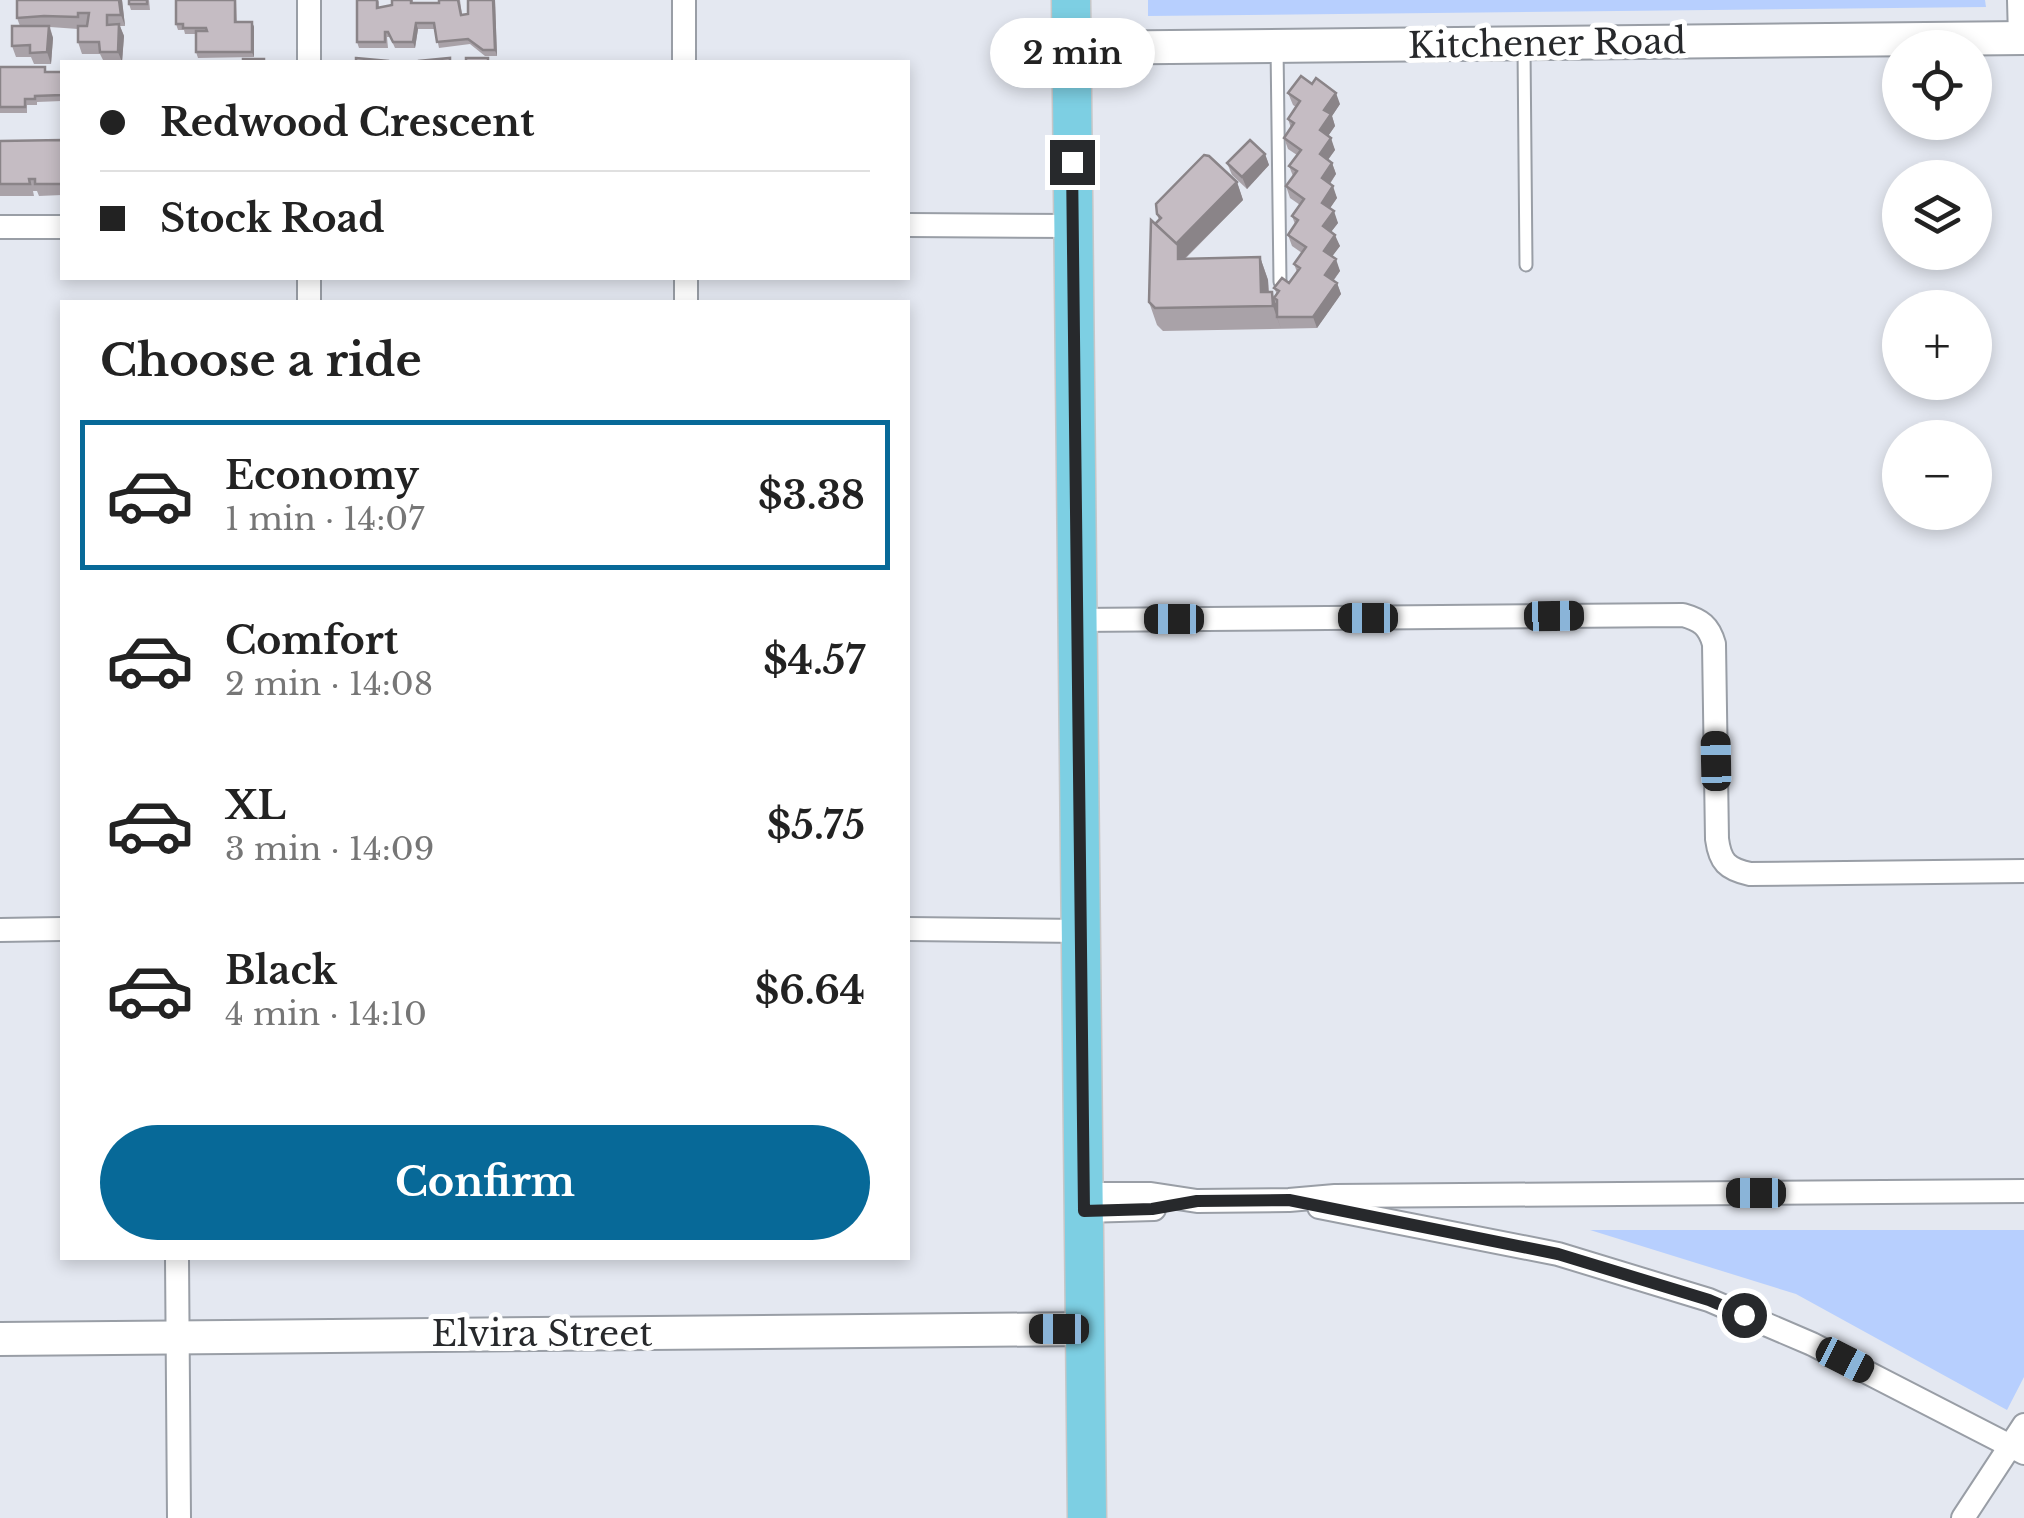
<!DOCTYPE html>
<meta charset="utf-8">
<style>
:root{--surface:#fff;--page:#f2f2f2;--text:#222;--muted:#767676;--line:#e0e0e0;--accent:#076998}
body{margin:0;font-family:"Libre Baskerville",serif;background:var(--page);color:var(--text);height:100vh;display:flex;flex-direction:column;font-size:38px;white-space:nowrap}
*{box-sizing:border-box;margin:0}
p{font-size:32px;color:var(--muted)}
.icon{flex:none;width:55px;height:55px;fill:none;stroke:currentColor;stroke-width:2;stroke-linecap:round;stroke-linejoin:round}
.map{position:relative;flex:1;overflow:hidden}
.drawer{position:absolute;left:60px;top:300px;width:850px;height:960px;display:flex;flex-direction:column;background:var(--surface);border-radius:0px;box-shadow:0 5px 15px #0003}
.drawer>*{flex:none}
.banner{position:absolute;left:60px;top:60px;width:850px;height:220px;border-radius:0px;box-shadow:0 5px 15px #0003;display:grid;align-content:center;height:220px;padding:0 40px;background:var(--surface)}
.buttons{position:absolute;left:1882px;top:30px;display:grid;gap:20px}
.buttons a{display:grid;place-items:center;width:110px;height:110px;border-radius:50%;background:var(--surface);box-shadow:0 5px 15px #0003;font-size:50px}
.end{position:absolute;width:45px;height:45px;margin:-22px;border:12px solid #27292c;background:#fff;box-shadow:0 0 0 5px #fff}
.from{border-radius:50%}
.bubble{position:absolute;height:70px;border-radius:35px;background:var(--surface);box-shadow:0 5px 15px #0003;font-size:32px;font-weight:700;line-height:70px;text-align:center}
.car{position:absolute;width:30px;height:60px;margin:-30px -15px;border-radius:12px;box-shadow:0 0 8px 2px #0007;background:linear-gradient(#222 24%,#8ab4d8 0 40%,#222 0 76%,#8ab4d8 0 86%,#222 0)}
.banner b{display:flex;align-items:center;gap:35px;height:95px;font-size:38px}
.banner b+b{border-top:2px solid var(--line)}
.banner i{width:25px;height:25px;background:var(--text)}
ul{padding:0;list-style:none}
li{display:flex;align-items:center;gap:30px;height:150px;margin:0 20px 15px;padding:0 20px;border:5px solid transparent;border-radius:0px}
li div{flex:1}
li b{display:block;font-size:38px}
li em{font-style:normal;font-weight:700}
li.current{border-color:var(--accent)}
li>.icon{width:90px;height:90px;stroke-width:1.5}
h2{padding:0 40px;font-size:45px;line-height:120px}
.button{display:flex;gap:20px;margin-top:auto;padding:20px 40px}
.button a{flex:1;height:115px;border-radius:60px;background:var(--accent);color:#fff;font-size:40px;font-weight:700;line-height:115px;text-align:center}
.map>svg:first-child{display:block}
.green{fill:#b7cffe}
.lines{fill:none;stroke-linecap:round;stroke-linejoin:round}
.lane-casing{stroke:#999ea6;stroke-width:15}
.street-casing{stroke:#999ea6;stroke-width:26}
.secondary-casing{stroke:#999ea6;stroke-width:36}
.primary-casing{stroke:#c7c7c8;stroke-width:41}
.lane{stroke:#fff;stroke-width:11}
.street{stroke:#fff;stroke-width:22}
.secondary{stroke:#fff;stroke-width:32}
.primary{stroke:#7dcfe3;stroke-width:38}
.wall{fill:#a9a2a8}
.shaded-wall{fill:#8a8488}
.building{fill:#c5bcc3;stroke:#8a8488;stroke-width:2.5}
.route{stroke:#27292c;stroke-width:12}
.labels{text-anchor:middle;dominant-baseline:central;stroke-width:10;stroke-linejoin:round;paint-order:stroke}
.street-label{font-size:35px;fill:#27292c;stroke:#fff}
</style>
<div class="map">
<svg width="2024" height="1518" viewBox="0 0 2024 1518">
<rect width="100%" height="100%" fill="#e4e8f1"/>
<g class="green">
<path d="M1148,0H1985L1986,7L1148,16Z"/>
<path d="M1590,1230H2024V1377L2007,1410L1796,1294Z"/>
</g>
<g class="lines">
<g class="lane-casing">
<g id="lane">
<path d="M1277,47L1280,282"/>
<path d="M1524,48L1526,265"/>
</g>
</g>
<g class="street-casing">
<g id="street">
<path d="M684,0V62"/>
<path d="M2019,0L2020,38"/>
<path d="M309,62V0"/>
<path d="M908,225L1073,226"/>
<path d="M0,227H62"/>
<path d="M309,278V302"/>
<path d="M686,278V302"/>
<path d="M1076,620L1683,615C1701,620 1709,626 1714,644L1717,839C1720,862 1727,869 1750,874L2024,871"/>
<path d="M908,929L1080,931"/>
<path d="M0,930L62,929"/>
<path d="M1084,1194H1151L1197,1201L1289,1200L1335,1196L2024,1191"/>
<path d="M1319,1207L1558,1254L1709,1300L1812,1344L2024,1453"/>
<path d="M1084,1211L1154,1209"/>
<path d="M177,1258L179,1518"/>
<path d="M1963,1518L2024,1425"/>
</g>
</g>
<g class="secondary-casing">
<g id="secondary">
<path d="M1070,48L2024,38"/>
<path d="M0,1339L1085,1329"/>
</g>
</g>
<g class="primary-casing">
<path id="primary" d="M1071,0L1087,1518"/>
</g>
<use href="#lane" class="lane"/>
<use href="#street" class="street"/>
<use href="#secondary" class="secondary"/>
<use href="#primary" class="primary"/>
</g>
<g class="wall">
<path d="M122,0L125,26H120L124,36L122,62H104L100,54H82L78,42V29L50,27L53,38L51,64H34L31,57H16L12,46L20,26L17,18Z"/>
<path d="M149,0L150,10H131L129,4Z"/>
<path d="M176,0H236L237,22H252L254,27V57L198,58L196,52V34H185L184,30H178L176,24Z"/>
<path d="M379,0V7L392,5V0H413V3H439V0H460L462,15L468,14V0H495L497,56H485L470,44L439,48L435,29H418L415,48H395L390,37H387L388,48H359L357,42Z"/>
<path d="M0,67L47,72H62V101L37,102V105H27V113H0Z"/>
<path d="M1288,93L1340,104L1332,116L1335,126L1328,136L1335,150L1328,160L1332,163L1336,174L1330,184L1337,198L1330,208L1338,223L1331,232L1340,246L1332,256L1340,271L1334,280L1337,283L1341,294L1317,328L1163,331L1157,325L1149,302L1155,224L1159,220L1157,214L1237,182L1243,200L1185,259L1260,257L1268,280L1269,292L1277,306L1274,298L1277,294L1274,288L1289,283L1297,272L1294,264L1302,253L1292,246L1288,235L1295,224L1292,216L1300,205L1290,198L1286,186L1293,176L1289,166L1297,155L1288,149L1284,138L1291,128L1288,119L1296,107L1293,105Z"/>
<path d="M62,140V195L39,196L37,191H33L34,196H0V141Z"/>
<path d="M1265,154L1269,165L1247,189L1232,175L1227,163Z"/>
</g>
<g class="shaded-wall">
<path d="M119,0H122L125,26L121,15Z"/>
<path d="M493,0H495L497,56L495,50Z"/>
<path d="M252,22L254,27V57L252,52Z"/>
<path d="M416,23L418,29L415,48L413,42Z"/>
<path d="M119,24L124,36L122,62L118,52Z"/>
<path d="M49,26L53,38L51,64L47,52Z"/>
<path d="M1336,93L1340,104L1332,116L1335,126L1324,142L1320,130L1324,110Z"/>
<path d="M1331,138L1335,150L1324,165L1320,154Z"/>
<path d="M1265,154L1269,165L1247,189L1242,177Z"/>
<path d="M1332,163L1336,174L1326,189L1322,178Z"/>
<path d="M1237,182L1243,200L1183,260L1186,282L1174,246Z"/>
<path d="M1333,186L1337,198L1326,214L1322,203Z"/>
<path d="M1334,211L1338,223L1327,237L1323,226Z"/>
<path d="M1335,235L1340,246L1328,262L1324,251Z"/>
<path d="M1260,257L1268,280L1269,306L1261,292Z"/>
<path d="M1336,259L1340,271L1329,286L1325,275Z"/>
<path d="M1337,283L1341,294L1317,328L1313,317Z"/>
<path d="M1272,292L1280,315L1277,317L1281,329L1273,306Z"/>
</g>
<g class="building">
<path d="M17,0H119L121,15H107V25L119,24L118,52H100L99,42H78V26H87L89,13H78V17L44,16L17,18Z"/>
<rect x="129" y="0" width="18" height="4"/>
<path d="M176,0H235V22H252V52H196V31H207L206,28H183V24H176Z"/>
<path d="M357,0H377V8L392,5V0H411V3H439V0H458L461,15L468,14V0H493L495,50H483L468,39L437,42L434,23H416L413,42H393L388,32H385V42H357Z"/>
<path d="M12,26H49L47,52L30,53V45L12,46Z"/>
<path d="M356,58L388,61V62H356Z"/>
<path d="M450,58V62H419V61Z"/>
<rect x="466" y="58" width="22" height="4"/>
<rect x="243" y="59" width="21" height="3"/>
<path d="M0,67H45V72H62V95L35,96V99H25V107H0Z"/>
<path d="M1301,76L1312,84L1316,78L1336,93L1324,110L1331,114L1320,130L1331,138L1320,154L1332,163L1322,178L1333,186L1322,203L1334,211L1323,226L1335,235L1324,251L1336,259L1325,275L1337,283L1313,317H1277V300L1274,298L1279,291L1274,288L1282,278L1289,283L1300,268L1294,264L1306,247L1288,235L1298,220L1292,216L1304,199L1286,186L1297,171L1289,166L1301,150L1284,138L1294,123L1288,119L1300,101L1288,93Z"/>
<path d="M62,140V184H35V179H29L30,184H0V141Z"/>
<path d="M1250,140L1265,154L1242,177L1227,163Z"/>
<path d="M1204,155L1209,156L1237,182L1176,244L1155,224L1161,218L1157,214L1156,204Z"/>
<path d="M1151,220L1178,245V259L1260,257L1261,292H1272L1273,306L1155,308L1149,302Z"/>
</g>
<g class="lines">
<path class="route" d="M1072,162L1084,1211L1152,1209L1197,1201L1289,1200L1558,1254L1709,1300L1744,1315"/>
</g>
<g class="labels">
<g class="street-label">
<text transform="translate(1547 43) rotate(-1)">Kitchener Road</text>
<text x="542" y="1333">Elvira Street</text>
</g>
</g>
</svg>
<div class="buttons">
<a><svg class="icon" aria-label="locate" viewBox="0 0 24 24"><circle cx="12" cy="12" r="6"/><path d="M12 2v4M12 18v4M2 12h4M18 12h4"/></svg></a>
<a><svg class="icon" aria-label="layers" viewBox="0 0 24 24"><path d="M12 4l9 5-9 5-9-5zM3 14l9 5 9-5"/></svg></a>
<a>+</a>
<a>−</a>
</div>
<i class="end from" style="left:1744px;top:1315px"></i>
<i class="end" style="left:1072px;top:162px"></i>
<div class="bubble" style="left:990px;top:18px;width:165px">2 min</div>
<i class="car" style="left:1554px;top:616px;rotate:89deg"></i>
<i class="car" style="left:1368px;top:618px;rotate:270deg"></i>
<i class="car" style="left:1174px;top:619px;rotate:270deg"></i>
<i class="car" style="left:1716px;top:761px;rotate:359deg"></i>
<i class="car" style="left:1756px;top:1193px;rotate:270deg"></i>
<i class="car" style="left:1059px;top:1329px;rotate:270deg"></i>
<i class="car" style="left:1845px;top:1360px;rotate:117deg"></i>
<div class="banner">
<b><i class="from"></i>Redwood Crescent</b>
<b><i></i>Stock Road</b>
</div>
<section class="drawer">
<h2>Choose a ride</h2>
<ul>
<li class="current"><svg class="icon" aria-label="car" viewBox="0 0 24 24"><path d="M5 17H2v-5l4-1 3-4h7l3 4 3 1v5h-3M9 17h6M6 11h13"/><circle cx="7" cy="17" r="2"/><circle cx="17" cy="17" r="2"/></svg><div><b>Economy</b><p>1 min · 14:07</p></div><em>$3.38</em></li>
<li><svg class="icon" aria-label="car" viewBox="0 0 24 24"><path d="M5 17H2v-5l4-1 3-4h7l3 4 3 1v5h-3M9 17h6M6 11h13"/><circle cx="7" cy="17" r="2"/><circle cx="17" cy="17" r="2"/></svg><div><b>Comfort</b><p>2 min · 14:08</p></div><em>$4.57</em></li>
<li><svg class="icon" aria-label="car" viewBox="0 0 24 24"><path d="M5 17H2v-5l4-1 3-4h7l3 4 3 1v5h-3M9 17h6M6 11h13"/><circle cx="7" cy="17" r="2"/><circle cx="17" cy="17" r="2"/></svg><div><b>XL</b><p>3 min · 14:09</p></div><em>$5.75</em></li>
<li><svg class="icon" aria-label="car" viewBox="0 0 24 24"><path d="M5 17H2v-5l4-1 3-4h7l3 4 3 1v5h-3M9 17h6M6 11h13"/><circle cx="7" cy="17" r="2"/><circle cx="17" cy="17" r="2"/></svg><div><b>Black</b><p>4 min · 14:10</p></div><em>$6.64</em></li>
</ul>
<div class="button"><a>Confirm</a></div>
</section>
</div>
